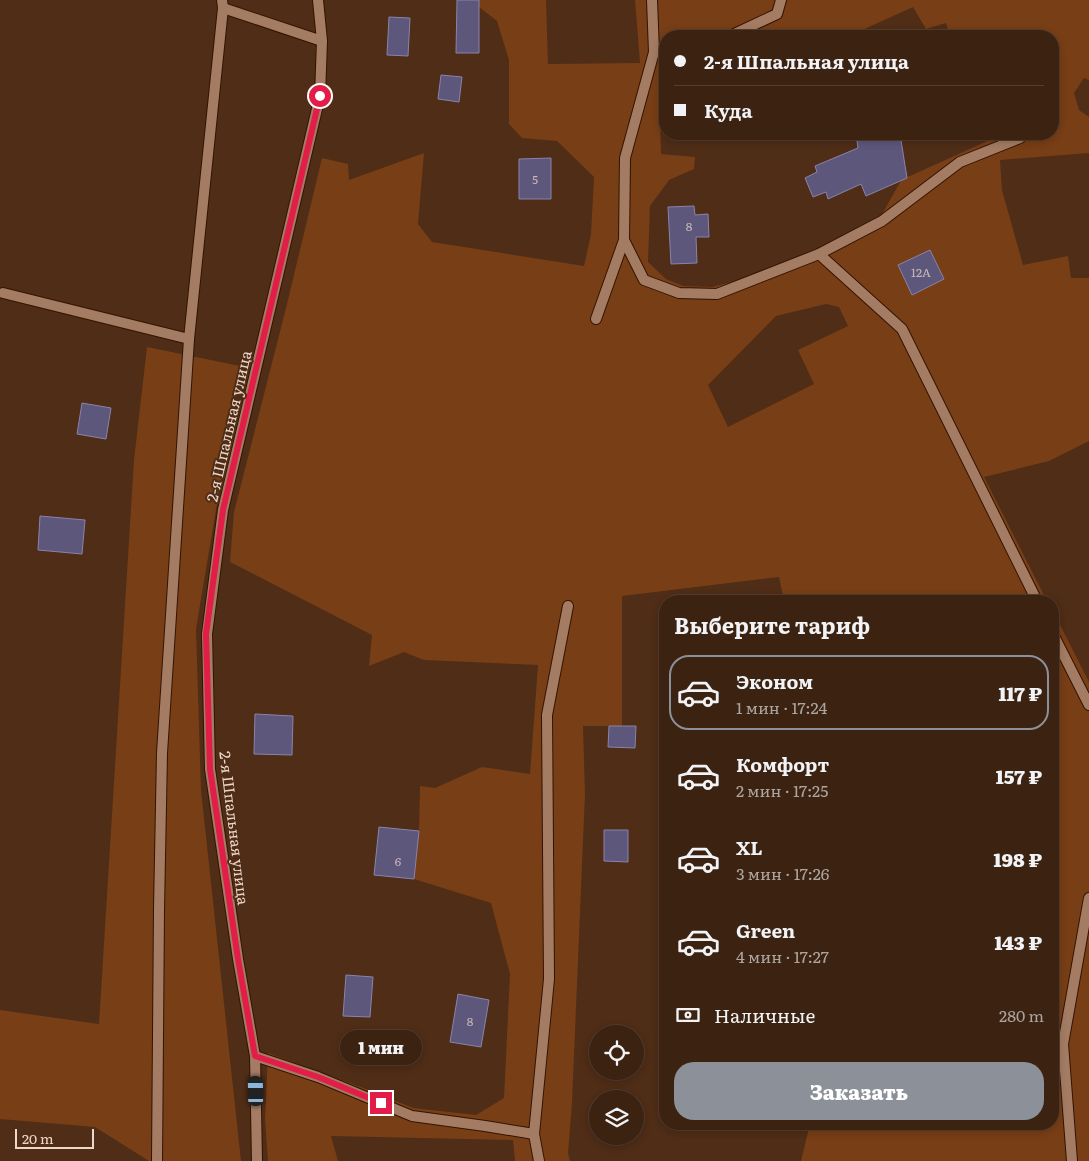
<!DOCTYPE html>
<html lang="ru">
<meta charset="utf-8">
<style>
:root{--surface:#3b2211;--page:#422a1a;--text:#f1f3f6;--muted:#aca49f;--line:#543f31;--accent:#8c9099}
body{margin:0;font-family:Literata,serif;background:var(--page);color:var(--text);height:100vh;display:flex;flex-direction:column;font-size:19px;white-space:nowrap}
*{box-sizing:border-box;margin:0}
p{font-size:16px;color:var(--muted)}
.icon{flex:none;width:28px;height:28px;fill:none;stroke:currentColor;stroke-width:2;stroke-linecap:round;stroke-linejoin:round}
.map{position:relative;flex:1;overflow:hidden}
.drawer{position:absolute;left:659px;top:595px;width:400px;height:535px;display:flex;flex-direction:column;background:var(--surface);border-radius:20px;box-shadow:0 2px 8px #0003,0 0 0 1px var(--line)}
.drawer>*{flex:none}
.hud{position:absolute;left:659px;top:30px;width:400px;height:110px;border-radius:20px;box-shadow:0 2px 8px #0003,0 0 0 1px var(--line);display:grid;align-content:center;height:110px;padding:0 15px;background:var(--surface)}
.tools{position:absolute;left:589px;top:1025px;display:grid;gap:10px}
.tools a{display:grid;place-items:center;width:55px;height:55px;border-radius:50%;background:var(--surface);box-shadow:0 2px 8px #0003,0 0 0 1px var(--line);font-size:25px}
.scale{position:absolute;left:15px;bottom:12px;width:79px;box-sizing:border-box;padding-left:5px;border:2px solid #edd7ca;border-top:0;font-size:14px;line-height:18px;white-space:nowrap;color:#edd7ca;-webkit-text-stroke:4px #4f2d17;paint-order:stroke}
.end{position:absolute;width:22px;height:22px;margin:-11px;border:6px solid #e11d48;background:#fff;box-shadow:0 0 0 2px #fff}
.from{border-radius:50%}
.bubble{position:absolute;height:35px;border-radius:18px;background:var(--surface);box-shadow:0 2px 8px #0003,0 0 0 1px var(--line);font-size:16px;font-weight:800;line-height:35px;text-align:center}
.car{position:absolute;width:15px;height:30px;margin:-15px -8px;border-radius:6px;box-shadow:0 0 4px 1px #0007;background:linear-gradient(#222 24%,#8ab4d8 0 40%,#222 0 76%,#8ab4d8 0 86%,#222 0)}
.hud b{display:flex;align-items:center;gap:18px;height:48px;font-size:19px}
.hud b+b{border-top:1px solid var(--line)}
.hud i{width:12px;height:12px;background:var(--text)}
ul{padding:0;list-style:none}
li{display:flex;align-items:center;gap:15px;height:75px;margin:0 10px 8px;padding:0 5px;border:2px solid transparent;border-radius:20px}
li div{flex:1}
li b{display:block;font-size:19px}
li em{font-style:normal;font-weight:800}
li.selected{border-color:var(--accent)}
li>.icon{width:45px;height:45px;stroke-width:1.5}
h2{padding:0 15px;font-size:22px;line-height:60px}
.pay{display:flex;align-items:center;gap:12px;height:55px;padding:0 15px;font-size:19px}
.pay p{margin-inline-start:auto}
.action{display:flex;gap:10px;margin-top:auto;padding:10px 15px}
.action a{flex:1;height:58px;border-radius:20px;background:var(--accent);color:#fff;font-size:20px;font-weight:800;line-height:58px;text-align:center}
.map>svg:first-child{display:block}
.green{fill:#783e16;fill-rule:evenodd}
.building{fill:#5d577c;stroke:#8a83ac}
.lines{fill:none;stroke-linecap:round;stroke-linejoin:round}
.service-casing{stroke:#331400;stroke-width:12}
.minor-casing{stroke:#331400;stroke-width:12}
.service{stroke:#a47c64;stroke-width:10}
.minor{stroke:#a47c64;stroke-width:10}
.route{stroke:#e11d48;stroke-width:6}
.labels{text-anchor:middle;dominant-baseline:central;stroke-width:4;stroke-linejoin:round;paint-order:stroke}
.number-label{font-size:12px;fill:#c9b7b6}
.street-label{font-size:15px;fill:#edd7ca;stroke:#4f2d17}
</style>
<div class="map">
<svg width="1089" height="1161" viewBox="0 0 1089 1161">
<rect width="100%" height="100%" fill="#4f2d17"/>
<g class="green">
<path d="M470,0H546L548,64L640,63L635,0H1089V80L1084,78L1074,93L1079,110L1089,117V153L1000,160L1002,190L1023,265L1068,256L1071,278H1089V441L1049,461L984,477L1047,601H784L779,577L622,596V726H583L585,794L572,1103L568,1153L570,1161H515L513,1140L331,1136L338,1161H268L265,1120L268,1053L366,1089L413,1108L476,1115L504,1098L510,974L491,903L414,879L419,831L420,786L435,788L482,767L530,774L538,665L424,660L404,652L369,666L372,635L230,562L234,512L287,304L322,158L348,164L349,180L424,153L418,224L432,242L584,266L591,234L594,177L557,141L522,138L509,124V60L497,21ZM913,7L926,29L946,23L950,36H1052V134H1003L910,176L903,177L881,216L816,250L750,277L712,287L683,286L666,279L648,262L650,206L669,180L694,169L695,157L661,154L659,80L665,79V36H849ZM826,304L839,307L848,326L798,350L814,384L728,427L708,385L776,316Z"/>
<path d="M147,347L240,366L196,629L201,790L241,1161H149L95,1127L0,1119V1010L99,1024L134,460Z"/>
<path d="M1053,611L1089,682V1161H801L810,1124H1052Z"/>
</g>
<g class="building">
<path d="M457,0H479V53H456Z"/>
<path d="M389,17L410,18L408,56L387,55Z"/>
<path d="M441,75L462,77L459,102L438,99Z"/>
<path d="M856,134H900L907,178L866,196L861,184L828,199L826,192L813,197L805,178L817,172L815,166L858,148Z"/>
<path d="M551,158V199H519V159Z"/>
<path d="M694,206L695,215L708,214L709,237H696L697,263L671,264L668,207Z"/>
<path d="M930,250L944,279L912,295L898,265Z"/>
<path d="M82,403L111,408L106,439L77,434Z"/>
<path d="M40,516L85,520L82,554L38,550Z"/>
<path d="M255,714L293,716L292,755L254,754Z"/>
<path d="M609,726H636L635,748L608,747Z"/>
<path d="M379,827L419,831L414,879L374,875Z"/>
<path d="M604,830H628V862L604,861Z"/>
<path d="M346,975L373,977L370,1017L343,1016Z"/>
<path d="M458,994L489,1000L481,1047L450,1042Z"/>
</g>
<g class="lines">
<g class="service-casing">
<g id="service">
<path d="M730,36L777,14L781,0"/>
<path d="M654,52L665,51"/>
<path d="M624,240L644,280L679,293L717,294L819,254L882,221L960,162L1020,138"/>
<path d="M819,254L902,329L1037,601"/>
<path d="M3,293L189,339"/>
<path d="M1052,632L1089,705"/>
<path d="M255,1056L318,1077L412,1116L485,1126L534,1134"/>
<path d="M1072,1161L1063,1044L1089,898"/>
</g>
</g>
<g class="minor-casing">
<g id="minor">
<path d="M222,0L223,8L322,41"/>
<path d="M596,319L624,240L625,158L654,52L652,0"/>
<path d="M157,1161L159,909L162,753L189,339L223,8"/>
<path d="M257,1161L255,1056L238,959L210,769L207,634L223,510L320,96L322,41L318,0"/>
<path d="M539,1161L534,1134L549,979L547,715L568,606"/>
</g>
</g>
<use href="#service" class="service"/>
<use href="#minor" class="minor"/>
</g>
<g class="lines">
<path class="route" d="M320,96L223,510L206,634L210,769L238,959L255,1056L318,1077L381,1103"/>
</g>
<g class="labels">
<g class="number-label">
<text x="535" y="179">5</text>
<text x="689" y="226">8</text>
<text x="921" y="272">12А</text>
<text x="398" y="861">6</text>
<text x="470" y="1021">8</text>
</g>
<g class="street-label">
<text transform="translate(228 426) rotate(-77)">2-я Шпальная улица</text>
<text transform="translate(235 828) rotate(83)">2-я Шпальная улица</text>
</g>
</g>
</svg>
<div class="tools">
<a><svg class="icon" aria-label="locate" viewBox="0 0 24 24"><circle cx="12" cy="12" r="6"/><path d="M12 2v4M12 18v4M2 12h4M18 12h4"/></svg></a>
<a><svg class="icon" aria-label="layers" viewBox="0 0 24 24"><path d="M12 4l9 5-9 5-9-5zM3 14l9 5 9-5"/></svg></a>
</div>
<div class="scale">20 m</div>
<i class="end from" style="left:320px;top:96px"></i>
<i class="end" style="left:381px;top:1103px"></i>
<div class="bubble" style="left:340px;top:1030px;width:82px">1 мин</div>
<i class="car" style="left:256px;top:1091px;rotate:359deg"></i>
<div class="hud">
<b><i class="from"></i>2-я Шпальная улица</b>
<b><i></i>Куда</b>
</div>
<section class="drawer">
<h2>Выберите тариф</h2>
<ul>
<li class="selected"><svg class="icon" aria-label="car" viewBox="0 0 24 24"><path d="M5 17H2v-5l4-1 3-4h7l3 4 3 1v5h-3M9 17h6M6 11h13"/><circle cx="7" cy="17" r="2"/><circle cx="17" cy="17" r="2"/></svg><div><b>Эконом</b><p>1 мин · 17:24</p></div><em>117 ₽</em></li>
<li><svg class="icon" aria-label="car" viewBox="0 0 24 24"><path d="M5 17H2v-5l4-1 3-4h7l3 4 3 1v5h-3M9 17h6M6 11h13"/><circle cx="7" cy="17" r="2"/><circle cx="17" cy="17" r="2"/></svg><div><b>Комфорт</b><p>2 мин · 17:25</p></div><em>157 ₽</em></li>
<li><svg class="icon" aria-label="car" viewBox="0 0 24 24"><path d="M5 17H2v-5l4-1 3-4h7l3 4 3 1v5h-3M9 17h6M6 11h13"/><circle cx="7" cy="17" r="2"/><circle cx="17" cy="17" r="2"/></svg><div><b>XL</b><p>3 мин · 17:26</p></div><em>198 ₽</em></li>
<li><svg class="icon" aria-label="car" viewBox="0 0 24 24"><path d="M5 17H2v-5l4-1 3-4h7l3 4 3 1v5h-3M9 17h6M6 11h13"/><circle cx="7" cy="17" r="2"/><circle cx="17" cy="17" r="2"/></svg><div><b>Green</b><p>4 мин · 17:27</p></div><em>143 ₽</em></li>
</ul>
<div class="pay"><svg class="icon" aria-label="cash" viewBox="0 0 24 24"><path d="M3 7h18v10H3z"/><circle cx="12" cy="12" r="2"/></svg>Наличные<p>280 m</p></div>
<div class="action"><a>Заказать</a></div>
</section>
</div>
